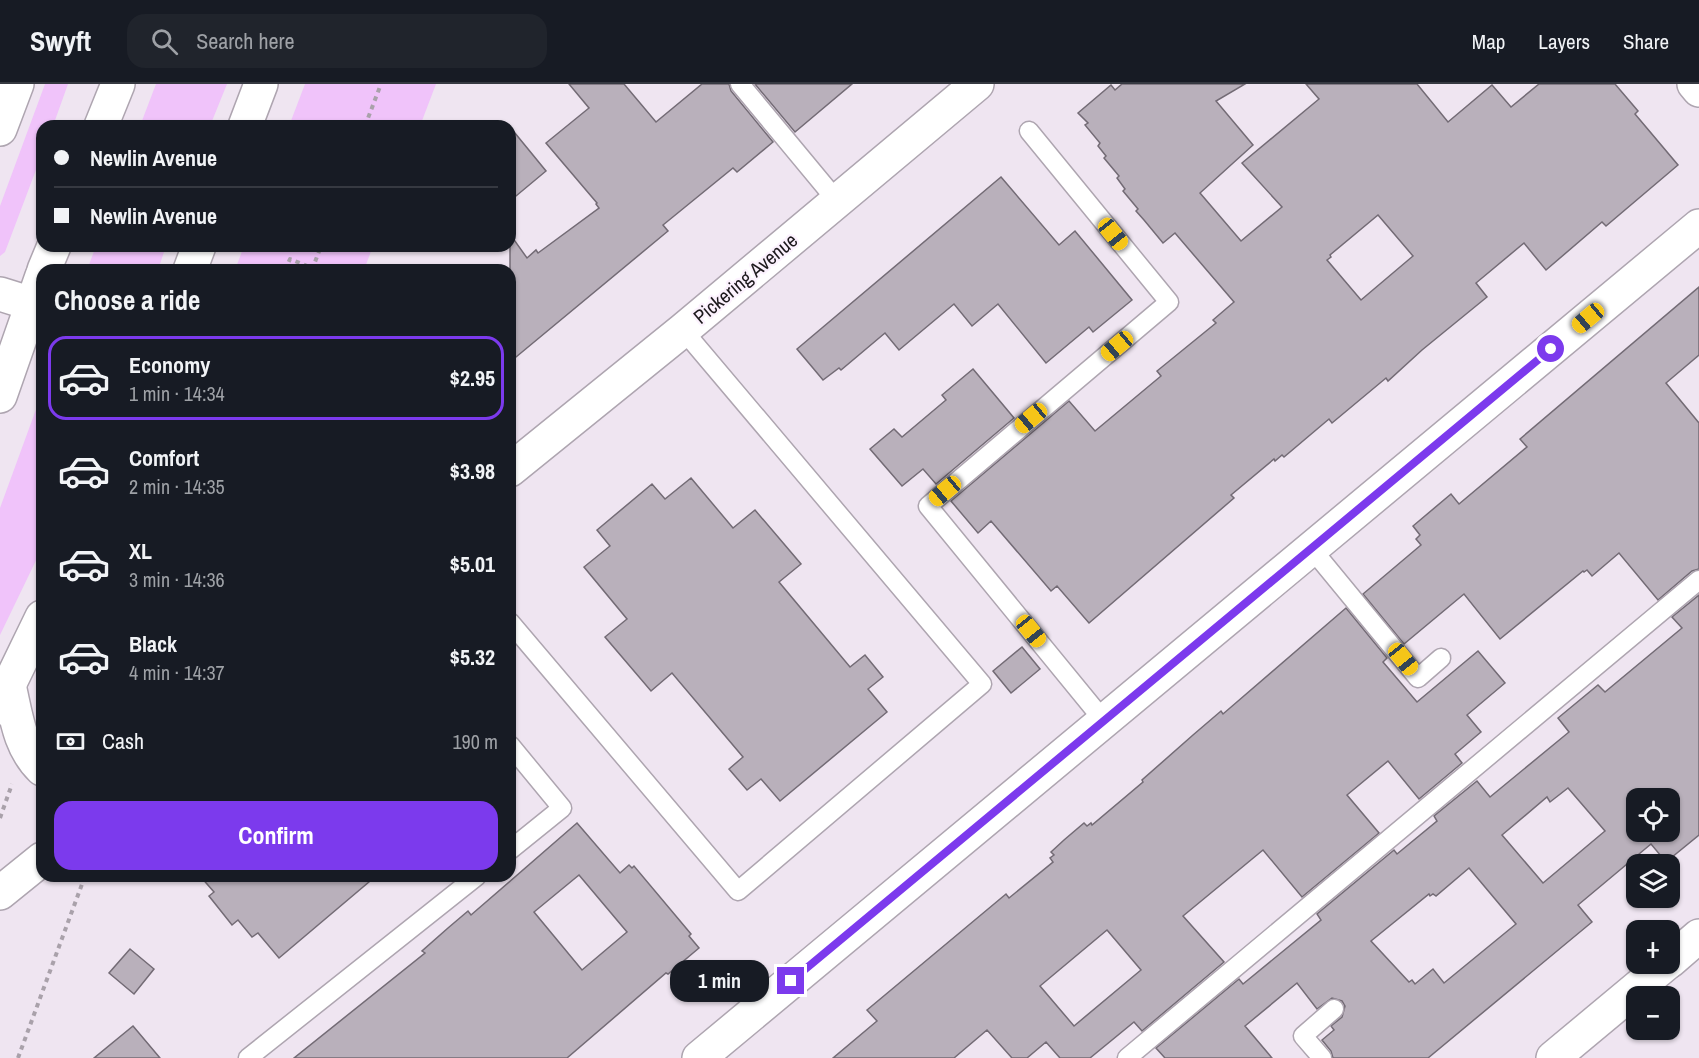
<!DOCTYPE html>
<meta charset="utf-8">
<style>
:root{--surface:#171b24;--page:#20242c;--text:#f1f3f6;--muted:#9ea1a6;--line:#363941;--accent:#7c3aed}
body{margin:0;font-family:"Archivo Narrow",sans-serif;background:var(--page);color:var(--text);height:100vh;display:flex;flex-direction:column;font-size:22px;white-space:nowrap}
*{box-sizing:border-box;margin:0}
p{font-size:20px;color:var(--muted)}
.icon{flex:none;width:33px;height:33px;fill:none;stroke:currentColor;stroke-width:2;stroke-linecap:round;stroke-linejoin:round}
.map{position:relative;flex:1;overflow:hidden}
.side{position:absolute;left:36px;top:180px;width:480px;height:618px;display:flex;flex-direction:column;background:var(--surface);border-radius:18px;box-shadow:0 2px 4px #0004}
.side>*{flex:none}
.hud{position:absolute;left:36px;top:36px;width:480px;height:132px;border-radius:18px;box-shadow:0 2px 4px #0004;display:grid;align-content:center;height:132px;padding:0 18px;background:var(--surface)}
.buttons{position:absolute;left:1626px;top:704px;display:grid;gap:12px}
.buttons a{display:grid;place-items:center;width:54px;height:54px;border-radius:12px;background:var(--surface);box-shadow:0 2px 4px #0004;font-size:30px}
.end{position:absolute;width:27px;height:27px;margin:-14px;border:8px solid #7c3aed;background:#fff;box-shadow:0 0 0 3px #fff}
.from{border-radius:50%}
.bubble{position:absolute;height:42px;border-radius:18px;background:var(--surface);box-shadow:0 2px 4px #0004;font-size:20px;font-weight:700;line-height:42px;text-align:center}
.car{position:absolute;width:18px;height:36px;margin:-18px -9px;border-radius:8px;box-shadow:0 0 4px 2px #0007;background:linear-gradient(#f5c518 24%,#345 0 40%,#f5c518 0 76%,#345 0 86%,#f5c518 0)}
.hud b{display:flex;align-items:center;gap:21px;height:57px;font-size:22px}
.hud b+b{border-top:2px solid var(--line)}
.hud i{width:15px;height:15px;background:var(--text)}
ul{padding:0;list-style:none}
li{display:flex;align-items:center;gap:18px;height:84px;margin:0 12px 9px;padding:0 6px;border:3px solid transparent;border-radius:18px}
li div{flex:1}
li b{display:block;font-size:22px}
li em{font-style:normal;font-weight:700}
li.selected{border-color:var(--accent)}
li>.icon{width:54px;height:54px;stroke-width:1.5}
h2{padding:0 18px;font-size:27px;line-height:72px}
.pay{display:flex;align-items:center;gap:15px;height:66px;padding:0 18px;font-size:22px}
.pay p{margin-inline-start:auto}
.button{display:flex;gap:12px;margin-top:auto;padding:12px 18px}
.button a{flex:1;height:69px;border-radius:18px;background:var(--accent);color:#fff;font-size:24px;font-weight:700;line-height:69px;text-align:center}
header{display:flex;align-items:center;gap:36px;box-sizing:border-box;height:84px;padding:0 30px;background:var(--surface);border-bottom:2px solid var(--line)}
header strong{font-size:28px}
nav{display:flex;gap:33px;margin-inline-start:auto;font-size:21px}
.search{width:420px;height:54px;background:var(--page);display:flex;align-items:center;gap:15px;box-sizing:border-box;padding:0 21px;border-radius:18px;color:var(--muted);font-size:22px}
.map>svg:first-child{display:block}
.green{fill:#f0c3fa}
.building{fill:#b9b0bb;stroke:#736b75;stroke-width:1.5;fill-rule:evenodd}
.lines{fill:none;stroke-linecap:round;stroke-linejoin:round}
.lane-casing{stroke:#aea5b0;stroke-width:21}
.street-casing{stroke:#aea5b0;stroke-width:36}
.secondary-casing{stroke:#aea5b0;stroke-width:36}
.primary-casing{stroke:#aea5b0;stroke-width:36}
.path{stroke:#a9a1aa;stroke-width:4;stroke-dasharray:4.5 4.5;stroke-linecap:butt}
.lane{stroke:#fff;stroke-width:18}
.street{stroke:#fff;stroke-width:33}
.secondary{stroke:#fff;stroke-width:33}
.primary{stroke:#fff;stroke-width:33}
.route{stroke:#7c3aed;stroke-width:8}
.labels{text-anchor:middle;dominant-baseline:central;stroke-width:4.5;stroke-linejoin:round;paint-order:stroke}
.street-label{font-size:20px;fill:#1d191d;stroke:#fcf2fe}
</style>
<header>
<strong>Swyft</strong>
<div class="search"><svg class="icon" aria-label="search" viewBox="0 0 24 24"><circle cx="10" cy="10" r="6"/><path d="M15 15l6 6"/></svg>Search here</div>
<nav><a>Map</a><a>Layers</a><a>Share</a></nav>
</header>
<div class="map">
<svg width="1699" height="974" viewBox="0 0 1699 974">
<rect width="100%" height="100%" fill="#efe5f1"/>
<g class="green">
<path d="M45,0H68L53,42H42V70L5,168L0,172V122Z"/>
<path d="M156,0H227L210,42H140Z"/>
<path d="M305,0H436L420,42H289Z"/>
<path d="M96,162H166L158,186H87Z"/>
<path d="M244,162H373L364,186H235Z"/>
<path d="M42,309V464L0,551V424Z"/>
</g>
<g class="building">
<path d="M569,0H624L656,38L702,0H729L731,7L773,58L737,88L733,84L663,141L668,147L510,278V150L527,174L536,166L538,169L599,124L596,120L597,119L546,59L589,24Z"/>
<path d="M755,0H852L795,48Z"/>
<path d="M1122,0H1245L1216,17L1253,61L1200,109L1241,157L1282,123L1242,79L1319,15L1306,0H1417L1448,38L1492,1L1511,23L1539,0H1615L1638,27L1635,30L1678,81L1606,142L1602,138L1546,186L1524,159L1476,199L1487,213L1422,266L1388,297L1386,294L1332,339L1329,335L1284,373L1282,371L1275,377L1274,375L1231,411L1234,414L1089,539L1057,502L1051,507L991,437L978,449L951,417L1069,317L1095,347L1161,292L1157,287L1216,239L1213,236L1234,218L1175,149L1163,159L1144,136L1136,127L1138,125L1123,107L1125,105L1117,94L1119,92L1104,74L1106,72L1098,62L1100,59L1085,41L1088,39L1078,29L1111,1L1115,6ZM1378,131L1413,172L1361,216L1327,176L1331,173L1330,171Z"/>
<path d="M510,43L546,87L510,117Z"/>
<path d="M1001,93L1059,161L1075,147L1132,216L1093,248L1089,243L1046,279L998,220L972,242L954,220L899,266L885,249L841,286L839,284L823,296L797,265Z"/>
<path d="M1699,203V271L1666,299L1699,339V485L1692,487L1658,516L1619,469L1592,492L1587,486L1584,488L1583,487L1500,555L1464,510L1404,560L1363,510L1421,461L1416,455L1420,451L1413,442L1451,410L1459,420L1527,363L1520,355Z"/>
<path d="M973,285L1014,334L936,400L923,385L902,402L870,365L894,345L902,353L946,316L942,311Z"/>
<path d="M691,394L733,444L755,426L801,480L779,498L850,583L865,571L883,593L868,605L887,628L780,717L761,695L747,706L729,685L743,673L672,589L651,607L605,553L627,535L584,483L610,462L597,446L652,400L665,415Z"/>
<path d="M1699,511V751L1666,778L1651,760L1578,821L1592,838L1428,974H1333L1331,967L1322,956L1334,946L1331,942L1342,933L1345,922L1342,917L1332,914L1317,925L1297,899L1245,942L1272,974H1165L1156,964L1239,895L1243,900L1321,836L1317,830L1394,766L1397,770L1437,737L1434,732L1477,697L1490,713L1569,648L1558,634L1598,601L1605,608L1682,544L1672,533ZM1568,704L1605,747L1543,799L1502,751L1547,713L1550,718ZM1636,714H1670V747H1636ZM1469,784L1516,840L1444,899L1433,885L1415,900L1412,896L1409,898L1371,857L1429,810L1430,812L1433,810L1436,812Z"/>
<path d="M1346,524L1387,574L1383,578L1417,618L1478,567L1505,599L1467,631L1481,648L1455,670L1462,679L1419,715L1388,677L1347,711L1379,749L1302,813L1263,766L1183,832L1224,878L1142,947L1134,938L1090,974H1060L1046,958L1027,974H1012L987,946L954,974H833L877,937L867,926L1006,810L1009,814L1053,778L1050,774L1054,771L1051,768L1064,756L1084,739L1087,742L1091,739L1092,741L1143,698L1142,696L1193,651L1221,627L1223,630ZM1107,846L1141,886L1074,942L1040,902Z"/>
<path d="M1022,563L1040,585L1011,609L993,587Z"/>
<path d="M577,739L620,789L629,781L632,784L634,782L691,850L689,852L699,864L668,890L666,889L567,974H294L425,869L422,867L448,844L468,827L471,831ZM579,791L627,848L582,886L534,828Z"/>
<path d="M200,792H376L279,874L258,849L252,853L238,836L232,841L209,812L214,808Z"/>
<path d="M130,865L154,885L134,910L109,889Z"/>
<path d="M133,942L160,974H94Z"/>
</g>
<g class="lines">
<g class="lane-casing">
<g id="lane">
<path d="M740,0L837,117"/>
<path d="M1029,47L1169,218L928,422L1104,637"/>
<path d="M1311,464L1418,594L1441,574"/>
<path d="M510,538L738,807L982,600L683,246"/>
<path d="M510,661L562,724L510,766"/>
<path d="M248,974L477,792"/>
<path d="M1127,974L1699,496"/>
<path d="M1322,974L1303,952L1334,925"/>
</g>
</g>
<g class="street-casing">
<g id="street">
<path d="M1694,0L1699,6"/>
<path d="M0,45L17,0"/>
<path d="M0,210L32,220"/>
<path d="M1670,877L1699,852"/>
<path d="M699,974L1699,142"/>
<path d="M1553,974L1667,879"/>
</g>
</g>
<g class="secondary-casing">
<g id="secondary">
<path d="M510,386L683,246L977,0"/>
<path d="M0,809L42,775"/>
</g>
</g>
<g class="primary-casing">
<g id="primary">
<path d="M101,42L118,0"/>
<path d="M245,42L261,0"/>
<path d="M44,186L54,162"/>
<path d="M190,186L199,162"/>
<path d="M0,312L42,192"/>
<path d="M9,601C16,631 19,663 42,685"/>
<path d="M0,624L9,601L42,533"/>
</g>
</g>
<g class="path">
<path d="M365,42L381,0"/>
<path d="M285,186L290,175L312,184"/>
<path d="M312,186L321,162"/>
<path d="M0,734L12,700"/>
<path d="M18,974L85,792"/>
</g>
<use href="#lane" class="lane"/>
<use href="#street" class="street"/>
<use href="#secondary" class="secondary"/>
<use href="#primary" class="primary"/>
</g>
<g class="lines">
<path class="route" d="M791,897L1551,265"/>
</g>
<g class="labels">
<g class="street-label">
<text transform="translate(745 194) rotate(-40)">Pickering Avenue</text>
</g>
</g>
</svg>
<div class="buttons">
<a><svg class="icon" aria-label="locate" viewBox="0 0 24 24"><circle cx="12" cy="12" r="6"/><path d="M12 2v4M12 18v4M2 12h4M18 12h4"/></svg></a>
<a><svg class="icon" aria-label="layers" viewBox="0 0 24 24"><path d="M12 4l9 5-9 5-9-5zM3 14l9 5 9-5"/></svg></a>
<a>+</a>
<a>−</a>
</div>
<i class="end from" style="left:1551px;top:265px"></i>
<i class="end" style="left:791px;top:897px"></i>
<div class="bubble" style="left:670px;top:876px;width:99px">1 min</div>
<i class="car" style="left:1113px;top:150px;rotate:141deg"></i>
<i class="car" style="left:1588px;top:234px;rotate:230deg"></i>
<i class="car" style="left:1117px;top:262px;rotate:230deg"></i>
<i class="car" style="left:1031px;top:334px;rotate:230deg"></i>
<i class="car" style="left:945px;top:407px;rotate:230deg"></i>
<i class="car" style="left:1031px;top:547px;rotate:141deg"></i>
<i class="car" style="left:1403px;top:575px;rotate:141deg"></i>
<div class="hud">
<b><i class="from"></i>Newlin Avenue</b>
<b><i></i>Newlin Avenue</b>
</div>
<section class="side">
<h2>Choose a ride</h2>
<ul>
<li class="selected"><svg class="icon" aria-label="car" viewBox="0 0 24 24"><path d="M5 17H2v-5l4-1 3-4h7l3 4 3 1v5h-3M9 17h6M6 11h13"/><circle cx="7" cy="17" r="2"/><circle cx="17" cy="17" r="2"/></svg><div><b>Economy</b><p>1 min · 14:34</p></div><em>$2.95</em></li>
<li><svg class="icon" aria-label="car" viewBox="0 0 24 24"><path d="M5 17H2v-5l4-1 3-4h7l3 4 3 1v5h-3M9 17h6M6 11h13"/><circle cx="7" cy="17" r="2"/><circle cx="17" cy="17" r="2"/></svg><div><b>Comfort</b><p>2 min · 14:35</p></div><em>$3.98</em></li>
<li><svg class="icon" aria-label="car" viewBox="0 0 24 24"><path d="M5 17H2v-5l4-1 3-4h7l3 4 3 1v5h-3M9 17h6M6 11h13"/><circle cx="7" cy="17" r="2"/><circle cx="17" cy="17" r="2"/></svg><div><b>XL</b><p>3 min · 14:36</p></div><em>$5.01</em></li>
<li><svg class="icon" aria-label="car" viewBox="0 0 24 24"><path d="M5 17H2v-5l4-1 3-4h7l3 4 3 1v5h-3M9 17h6M6 11h13"/><circle cx="7" cy="17" r="2"/><circle cx="17" cy="17" r="2"/></svg><div><b>Black</b><p>4 min · 14:37</p></div><em>$5.32</em></li>
</ul>
<div class="pay"><svg class="icon" aria-label="cash" viewBox="0 0 24 24"><path d="M3 7h18v10H3z"/><circle cx="12" cy="12" r="2"/></svg>Cash<p>190 m</p></div>
<div class="button"><a>Confirm</a></div>
</section>
</div>
